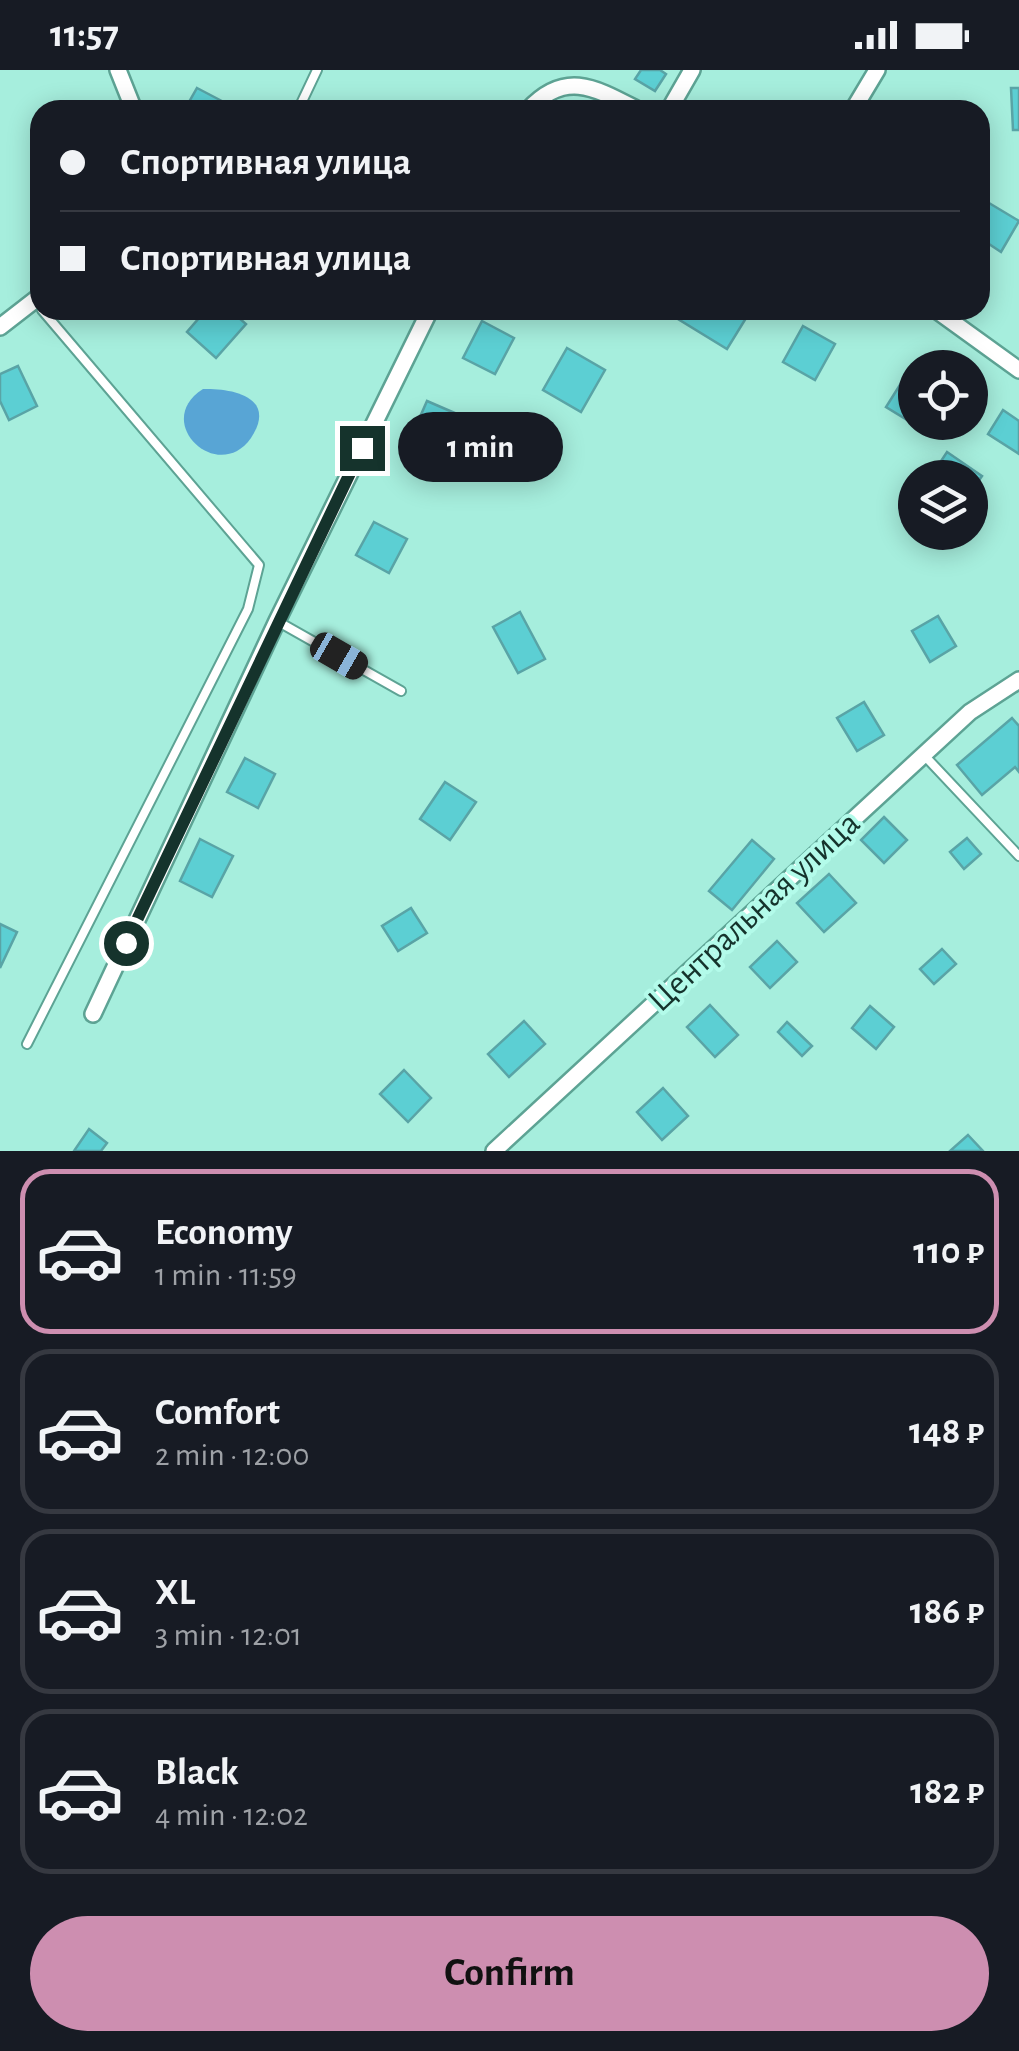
<!DOCTYPE html>
<meta charset="utf-8">
<style>
:root{--surface:#171b24;--page:#20242c;--text:#f1f3f6;--muted:#9ea1a6;--line:#363941;--accent:#cd8eb0}
body{margin:0;font-family:"Alegreya Sans",sans-serif;background:var(--page);color:var(--text);height:100vh;display:flex;flex-direction:column;font-size:38px;white-space:nowrap}
*{box-sizing:border-box;margin:0}
p{font-size:32px;color:var(--muted)}
.icon{flex:none;width:55px;height:55px;fill:none;stroke:currentColor;stroke-width:2;stroke-linecap:round;stroke-linejoin:round}
.map{position:relative;height:1081px;overflow:hidden}
.details{display:flex;flex-direction:column;background:var(--surface);flex:1}
.details>*{flex:none}
.hud{position:absolute;left:30px;top:30px;width:960px;height:220px;border-radius:30px;box-shadow:0 5px 25px #0003;display:grid;align-content:center;height:220px;padding:0 30px;background:var(--surface)}
.fabs{position:absolute;left:898px;top:280px;display:grid;gap:20px}
.fabs a{display:grid;place-items:center;width:90px;height:90px;border-radius:50%;background:var(--surface);box-shadow:0 5px 25px #0003;font-size:50px}
.end{position:absolute;width:45px;height:45px;margin:-22px;border:12px solid #15332c;background:#fff;box-shadow:0 0 0 5px #fff}
.from{border-radius:50%}
.bubble{position:absolute;height:70px;border-radius:35px;background:var(--surface);box-shadow:0 5px 25px #0003;font-size:32px;font-weight:700;line-height:70px;text-align:center}
.car{position:absolute;width:30px;height:60px;margin:-30px -15px;border-radius:12px;box-shadow:0 0 8px 2px #0007;background:linear-gradient(#222 24%,#8ab4d8 0 40%,#222 0 76%,#8ab4d8 0 86%,#222 0)}
.hud b{display:flex;align-items:center;gap:35px;height:95px;font-size:38px}
.hud b+b{border-top:2px solid var(--line)}
.hud i{width:25px;height:25px;background:var(--text)}
ul{padding:18px 0 0;list-style:none}
li{display:flex;align-items:center;gap:30px;height:165px;margin:0 20px 15px;padding:0 10px;border:5px solid var(--line);border-radius:30px}
li div{flex:1}
li b{display:block;font-size:38px}
li em{font-style:normal;font-weight:700}
li.active{border-color:var(--accent)}
li>.icon{width:90px;height:90px;stroke-width:1.5}
.cta{display:flex;gap:20px;margin-top:auto;padding:20px 30px}
.cta a{flex:1;height:115px;border-radius:60px;background:var(--accent);color:#111;font-size:40px;font-weight:700;line-height:115px;text-align:center}
.status{display:flex;justify-content:space-between;align-items:center;height:70px;padding:0 50px;background:var(--surface);direction:ltr}
.status svg{height:28px;fill:currentColor}
.map>svg:first-child{display:block}
.water{fill:#58a5d5}
.building{fill:#5ccfd3;stroke:#59a4a6;stroke-width:2.5}
.lines{fill:none;stroke-linecap:round;stroke-linejoin:round}
.service-casing{stroke:#5da394;stroke-width:12}
.minor-casing{stroke:#5da394;stroke-width:20}
.service{stroke:#fff;stroke-width:8}
.minor{stroke:#fff;stroke-width:15}
.route{stroke:#15332c;stroke-width:12}
.labels{text-anchor:middle;dominant-baseline:central;stroke-width:8;stroke-linejoin:round;paint-order:stroke}
.street-label{font-size:35px;fill:#15332c;stroke:#b3fbea}
</style>
<div class="status"><b>11:57</b><svg viewBox="0 0 49 12"><path d="M0 12V9h3v3zM5 12V6h3v6zM10 12V3h3v9zM15 12V0h3v12zM26 1h20v11H26zM47 4h2v5h-2z"/></svg></div>
<div class="map">
<svg width="1019" height="1081" viewBox="0 0 1019 1081">
<rect width="100%" height="100%" fill="#a6eedd"/>
<path class="water" d="M203,319C232,318 278,327 251,368C218,415 151,352 203,319Z"/>
<g class="building">
<path d="M641,0H660L666,4L655,21L635,9Z"/>
<path d="M197,18L239,40H204L189,32Z"/>
<path d="M1011,18H1019V60H1013Z"/>
<path d="M989,133L1019,151L1001,182L980,168V147Z"/>
<path d="M206,240H230L246,254L216,288L187,262Z"/>
<path d="M683,240H751L727,279L678,249Z"/>
<path d="M482,251L514,268L495,304L463,288Z"/>
<path d="M803,256L835,274L815,310L783,292Z"/>
<path d="M567,278L605,300L581,342L543,320Z"/>
<path d="M18,296L37,336L9,350L0,331V304Z"/>
<path d="M903,310L915,317V352H919L917,356L886,337Z"/>
<path d="M427,331L464,347L443,396L406,379Z"/>
<path d="M1003,340L1019,351V384L988,364Z"/>
<path d="M947,382L982,406L970,423V408H930Z"/>
<path d="M374,452L407,469L389,503L356,485Z"/>
<path d="M520,542L545,589L518,603L493,557Z"/>
<path d="M938,546L956,576L930,592L912,561Z"/>
<path d="M864,632L884,665L857,681L837,648Z"/>
<path d="M1012,648L1019,656V702L1015,697L982,725L957,695Z"/>
<path d="M245,688L275,704L258,738L227,722Z"/>
<path d="M445,712L476,732L450,770L420,749Z"/>
<path d="M884,747L907,770L884,793L861,770Z"/>
<path d="M967,768L981,784L964,799L950,782Z"/>
<path d="M200,769L233,786L212,827L180,811Z"/>
<path d="M752,770L774,789L732,840L709,821Z"/>
<path d="M829,804L856,833L824,862L797,833Z"/>
<path d="M411,838L427,863L398,881L382,856Z"/>
<path d="M0,854L17,862L0,898Z"/>
<path d="M777,871L797,892L770,918L750,897Z"/>
<path d="M942,879L956,894L934,914L920,899Z"/>
<path d="M710,935L738,965L715,987L687,957Z"/>
<path d="M870,936L894,957L876,979L852,958Z"/>
<path d="M524,951L545,974L509,1007L488,984Z"/>
<path d="M787,952L812,976L802,986L778,962Z"/>
<path d="M404,1000L431,1028L408,1052L380,1024Z"/>
<path d="M663,1018L688,1046L662,1070L637,1042Z"/>
<path d="M89,1059L107,1073L101,1081H74Z"/>
<path d="M968,1065L983,1081H950Z"/>
</g>
<g class="lines">
<g class="service-casing">
<g id="service">
<path d="M298,40L317,0"/>
<path d="M277,551L401,621"/>
<path d="M923,684L1019,786"/>
<path d="M27,974L248,539L259,495L42,240"/>
</g>
</g>
<g class="minor-casing">
<g id="minor">
<path d="M118,0L134,40"/>
<path d="M528,40C565,0 594,17 638,40"/>
<path d="M669,40L692,0"/>
<path d="M853,40L877,0"/>
<path d="M936,240L1019,300"/>
<path d="M0,257L40,226"/>
<path d="M93,944L277,551L430,240"/>
<path d="M494,1081L970,642L1019,610"/>
</g>
</g>
<use href="#service" class="service"/>
<use href="#minor" class="minor"/>
</g>
<g class="lines">
<path class="route" d="M126,873L362,378"/>
</g>
<g class="labels">
<g class="street-label">
<text transform="translate(754 842) rotate(-43)">Центральная улица</text>
</g>
</g>
</svg>
<div class="fabs">
<a><svg class="icon" aria-label="locate" viewBox="0 0 24 24"><circle cx="12" cy="12" r="6"/><path d="M12 2v4M12 18v4M2 12h4M18 12h4"/></svg></a>
<a><svg class="icon" aria-label="layers" viewBox="0 0 24 24"><path d="M12 4l9 5-9 5-9-5zM3 14l9 5 9-5"/></svg></a>
</div>
<i class="end from" style="left:126px;top:873px"></i>
<i class="end" style="left:362px;top:378px"></i>
<div class="bubble" style="left:398px;top:342px;width:165px">1 min</div>
<i class="car" style="left:339px;top:586px;rotate:120deg"></i>
<div class="hud">
<b><i class="from"></i>Спортивная улица</b>
<b><i></i>Спортивная улица</b>
</div>
</div>
<section class="details">
<ul>
<li class="active"><svg class="icon" aria-label="car" viewBox="0 0 24 24"><path d="M5 17H2v-5l4-1 3-4h7l3 4 3 1v5h-3M9 17h6M6 11h13"/><circle cx="7" cy="17" r="2"/><circle cx="17" cy="17" r="2"/></svg><div><b>Economy</b><p>1 min · 11:59</p></div><em>110 ₽</em></li>
<li><svg class="icon" aria-label="car" viewBox="0 0 24 24"><path d="M5 17H2v-5l4-1 3-4h7l3 4 3 1v5h-3M9 17h6M6 11h13"/><circle cx="7" cy="17" r="2"/><circle cx="17" cy="17" r="2"/></svg><div><b>Comfort</b><p>2 min · 12:00</p></div><em>148 ₽</em></li>
<li><svg class="icon" aria-label="car" viewBox="0 0 24 24"><path d="M5 17H2v-5l4-1 3-4h7l3 4 3 1v5h-3M9 17h6M6 11h13"/><circle cx="7" cy="17" r="2"/><circle cx="17" cy="17" r="2"/></svg><div><b>XL</b><p>3 min · 12:01</p></div><em>186 ₽</em></li>
<li><svg class="icon" aria-label="car" viewBox="0 0 24 24"><path d="M5 17H2v-5l4-1 3-4h7l3 4 3 1v5h-3M9 17h6M6 11h13"/><circle cx="7" cy="17" r="2"/><circle cx="17" cy="17" r="2"/></svg><div><b>Black</b><p>4 min · 12:02</p></div><em>182 ₽</em></li>
</ul>
<div class="cta"><a>Confirm</a></div>
</section>
